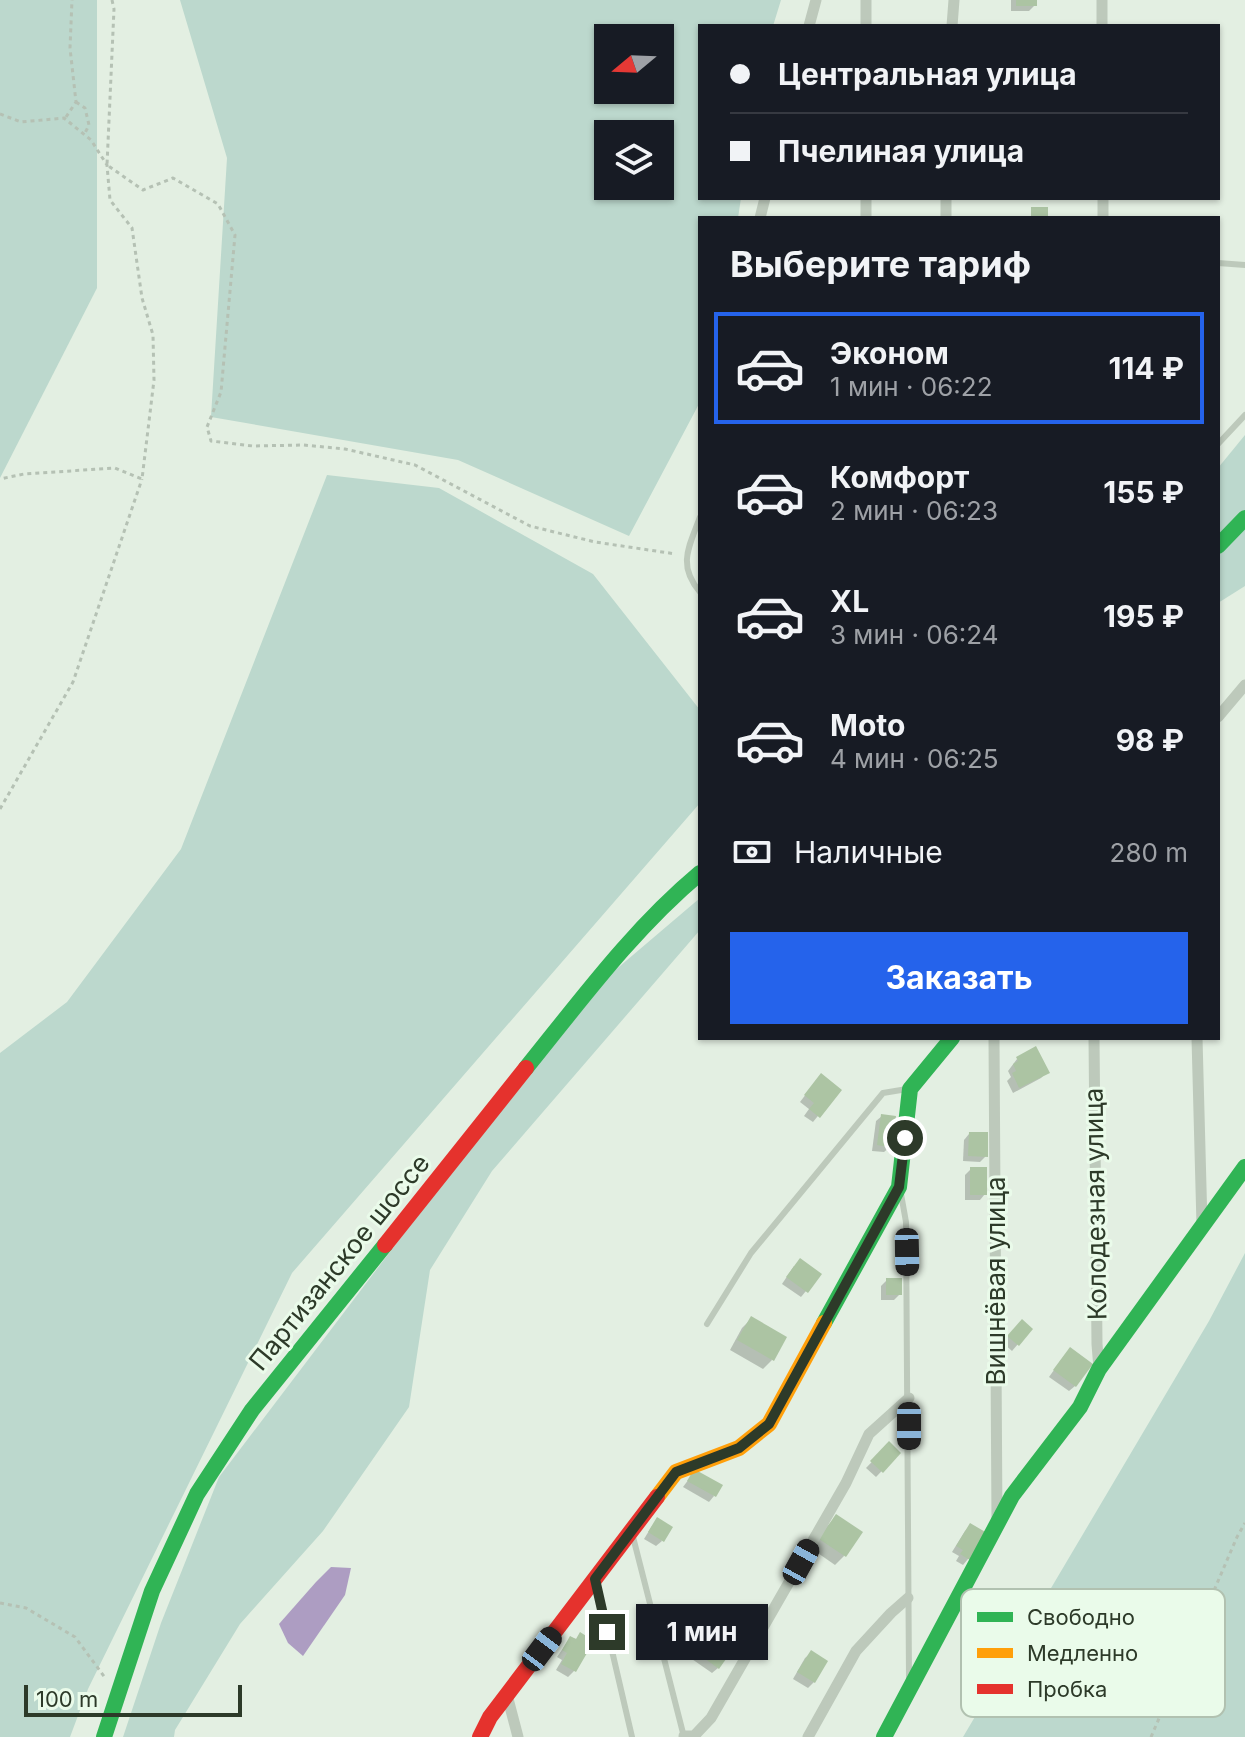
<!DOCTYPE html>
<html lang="ru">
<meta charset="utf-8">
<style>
:root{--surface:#171b24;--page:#242831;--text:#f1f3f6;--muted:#9ea1a6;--line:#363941;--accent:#2563eb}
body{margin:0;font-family:Inter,sans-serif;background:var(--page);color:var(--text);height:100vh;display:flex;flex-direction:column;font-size:30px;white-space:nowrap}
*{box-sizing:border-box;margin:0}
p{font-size:26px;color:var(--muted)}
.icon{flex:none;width:44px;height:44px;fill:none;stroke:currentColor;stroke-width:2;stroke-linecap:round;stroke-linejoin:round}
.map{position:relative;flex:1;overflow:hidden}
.details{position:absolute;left:698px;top:216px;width:522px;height:824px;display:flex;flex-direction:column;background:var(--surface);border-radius:0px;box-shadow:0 2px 6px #0004}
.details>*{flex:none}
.hud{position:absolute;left:698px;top:24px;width:522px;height:176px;border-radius:0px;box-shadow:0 2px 6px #0004;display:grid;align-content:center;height:176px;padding:0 32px;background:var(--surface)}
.needle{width:52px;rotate:251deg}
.fabs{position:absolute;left:594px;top:24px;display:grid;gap:16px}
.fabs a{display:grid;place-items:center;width:80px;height:80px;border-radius:0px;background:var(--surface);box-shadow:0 2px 6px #0004;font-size:40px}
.scale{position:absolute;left:24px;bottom:20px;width:218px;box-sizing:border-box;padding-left:8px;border:4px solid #2d3a29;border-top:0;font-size:22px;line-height:28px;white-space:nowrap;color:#2d3a29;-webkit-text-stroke:6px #eafbea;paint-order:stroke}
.end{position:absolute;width:36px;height:36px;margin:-18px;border:10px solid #2d3a29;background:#fff;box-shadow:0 0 0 4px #fff}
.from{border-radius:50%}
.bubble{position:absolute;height:56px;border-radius:0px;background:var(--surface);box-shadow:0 2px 6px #0004;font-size:26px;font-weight:700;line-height:56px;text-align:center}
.car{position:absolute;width:24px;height:48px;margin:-24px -12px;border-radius:10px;box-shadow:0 0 6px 2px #0007;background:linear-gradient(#222 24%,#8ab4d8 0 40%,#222 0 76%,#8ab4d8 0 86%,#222 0)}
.hud b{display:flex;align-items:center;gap:28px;height:76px;font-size:30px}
.hud b+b{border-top:2px solid var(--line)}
.hud i{width:20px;height:20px;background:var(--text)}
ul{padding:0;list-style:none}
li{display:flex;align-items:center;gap:24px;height:112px;margin:0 16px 12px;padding:0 16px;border:4px solid transparent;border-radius:0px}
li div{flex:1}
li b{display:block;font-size:30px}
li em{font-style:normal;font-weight:700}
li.active{border-color:var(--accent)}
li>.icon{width:72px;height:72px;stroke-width:1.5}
h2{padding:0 32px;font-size:36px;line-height:96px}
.pay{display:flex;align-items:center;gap:20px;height:88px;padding:0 32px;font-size:30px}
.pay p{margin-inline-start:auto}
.button{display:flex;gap:16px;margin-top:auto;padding:16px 32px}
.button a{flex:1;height:92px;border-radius:0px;background:var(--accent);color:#fff;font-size:32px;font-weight:700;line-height:92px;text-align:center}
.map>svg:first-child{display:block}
.green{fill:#bcd8cd;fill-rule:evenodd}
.water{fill:#ad9dc2}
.shadow{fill:#0003}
.building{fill:#acc4a3}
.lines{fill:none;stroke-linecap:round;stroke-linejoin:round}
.path{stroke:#b5c1b4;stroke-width:3;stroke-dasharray:4 4;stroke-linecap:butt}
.lane{stroke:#bdc9bb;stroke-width:6}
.street{stroke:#bdc9bb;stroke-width:11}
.fast{stroke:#30b455;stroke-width:16}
.slow{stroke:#ff9f0a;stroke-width:16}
.jam{stroke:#e5322d;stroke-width:16}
.route{stroke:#2d3a29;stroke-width:10}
.labels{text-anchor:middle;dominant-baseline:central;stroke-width:6;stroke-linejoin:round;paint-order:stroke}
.street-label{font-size:26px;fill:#2d3a29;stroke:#eafbea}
.key{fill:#eafbea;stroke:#b1c1b0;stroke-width:2}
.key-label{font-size:22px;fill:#2d3a29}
</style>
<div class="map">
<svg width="1245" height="1737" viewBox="0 0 1245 1737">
<rect width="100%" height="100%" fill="#e3efe2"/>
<g class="green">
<path d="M0,0H97V288L0,478Z"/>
<path d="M180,0H781L773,26H700V198H741L738,218H700V402L629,536L458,460L211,417L227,158ZM608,38H660V90H608ZM660,134V186H608V134Z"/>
<path d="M1245,435V586L1218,603V468Z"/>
<path d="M327,475L439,488L593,574L700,710V803L292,1273L88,1689L70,1737H0V1053L67,1002L181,849Z"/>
<path d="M700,898V930L492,1171L430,1270L409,1407L323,1531L240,1624L175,1730L174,1737H123L161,1623L219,1477L443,1182L613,972Z"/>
<path d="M1245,1253V1737H963L1209,1321Z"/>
</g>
<path class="water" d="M331,1567L351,1568L345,1595L303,1656L288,1643L279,1624L316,1582Z"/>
<g class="shadow">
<path d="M1011,0H1035V5L1029,11H1011Z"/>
<path d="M1017,1059L1047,1072L1041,1078L1013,1093L1007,1081L1011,1077L1008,1071Z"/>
<path d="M816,1081L839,1090L813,1122L804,1116L809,1109L800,1102Z"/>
<path d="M882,1116L890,1147L884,1152L872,1151L876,1121Z"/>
<path d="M969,1134L986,1156L980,1162L963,1161L964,1140Z"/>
<path d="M971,1169L985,1194L980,1200H965V1175Z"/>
<path d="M794,1266L806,1291L801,1297L782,1284Z"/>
<path d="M887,1280L900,1294L894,1300H881V1286Z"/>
<path d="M751,1319L772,1360L763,1369L730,1350L742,1328Z"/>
<path d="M1016,1327L1031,1329L1012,1351L1003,1343Z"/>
<path d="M1064,1356L1075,1386L1069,1391L1049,1377Z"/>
<path d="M889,1444L899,1453L876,1477L866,1468Z"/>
<path d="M695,1471L714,1496L709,1502L683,1487Z"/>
<path d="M837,1517L844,1556L835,1565L812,1549L827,1526Z"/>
<path d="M652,1526L662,1541L656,1546L644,1539Z"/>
<path d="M970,1526L984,1534L968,1559L963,1565L956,1561L959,1556L952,1552L965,1531Z"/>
<path d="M570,1638L591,1641L574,1671L568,1677L556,1670L562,1660L557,1657Z"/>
<path d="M701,1639L718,1668L712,1673L689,1657Z"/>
<path d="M811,1653L814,1682L808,1688L793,1679L805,1658Z"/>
</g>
<g class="building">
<rect x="1016" y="0" width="21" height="6"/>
<rect x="1031" y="207" width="17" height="11"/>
<path d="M1036,1046L1050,1073L1019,1088L1012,1073L1016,1071L1013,1064L1018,1061L1016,1057Z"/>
<path d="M821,1073L842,1090L820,1118L809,1109L814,1103L804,1095Z"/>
<path d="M881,1114L896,1116L892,1148L877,1145Z"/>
<path d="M969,1132H988V1157L968,1156Z"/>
<rect x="970" y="1167" width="17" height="28"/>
<path d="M800,1258L822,1274L808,1293L786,1277Z"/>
<rect x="886" y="1278" width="16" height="17"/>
<path d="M751,1316L787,1337L774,1361L737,1340Z"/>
<path d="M1022,1319L1033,1329L1019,1346L1007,1336Z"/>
<path d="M1070,1347L1093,1364L1076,1387L1053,1370Z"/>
<path d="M889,1441L901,1453L883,1473L870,1461Z"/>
<path d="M694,1469L723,1485L716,1497L687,1481Z"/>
<path d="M836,1514L863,1532L846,1557L819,1539Z"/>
<path d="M657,1517L673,1527L664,1542L648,1532Z"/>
<path d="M970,1523L987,1533L970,1560L960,1554L963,1550L956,1546Z"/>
<path d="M707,1630L733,1649L719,1669L693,1650Z"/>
<path d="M580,1632L594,1641L576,1672L561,1664L567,1653L562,1650L570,1636L576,1639Z"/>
<path d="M811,1650L828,1661L815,1683L797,1672Z"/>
</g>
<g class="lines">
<g class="path">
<path d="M112,0L114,9L107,165L143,190L173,178L218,204L235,235L221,392L207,427L211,441L253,446L303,445L345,449L415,465L530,526L595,542L676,554"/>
<path d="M76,102L85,108L89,125L84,135"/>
<path d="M0,114L21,122L64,118L91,140L107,165L110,200L132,228L142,298L153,335L154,380L142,479L115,468L24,474L0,479"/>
<path d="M66,117L76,102L70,48L72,0"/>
<path d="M0,809L73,682L142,479"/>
<path d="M0,1603L26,1608L75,1637L106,1679"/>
<path d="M1151,1737L1237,1537L1245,1523"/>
</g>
<g class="lane">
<path d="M1218,263L1245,265"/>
<path d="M1218,444L1245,415"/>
<path d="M700,517C689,547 677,565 700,592"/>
<path d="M901,1194L906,1222L909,1678"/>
<path d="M707,1324L751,1253L883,1093L907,1089"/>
<path d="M632,1533L684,1737"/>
<path d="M596,1582L632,1737"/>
</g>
<g class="street">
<path d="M1102,0V26"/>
<path d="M809,26L816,0"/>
<path d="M866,26V0"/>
<path d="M952,26L954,0"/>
<path d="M946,198V218"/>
<path d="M1103,198V218"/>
<path d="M760,218L765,198"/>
<path d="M866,218V198"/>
<path d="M1218,717L1245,685"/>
<path d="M994,1038L997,1521"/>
<path d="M1094,1038L1097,1344L1099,1369"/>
<path d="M1197,1038L1202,1225"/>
<path d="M507,1695L518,1737"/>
<path d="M684,1736H694L711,1718L846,1483L869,1434L909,1398"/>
<path d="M808,1737L856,1651L891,1613L908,1598"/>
</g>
<g class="fast">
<path d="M1218,546L1245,518"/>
<path d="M526,1068C581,1000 633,929 700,873"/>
<path d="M824,1323L899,1187L910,1089L952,1038"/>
<path d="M104,1737L152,1591L197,1494L252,1410L385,1245"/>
<path d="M884,1737L1012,1496L1080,1407L1099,1369L1245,1167"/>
</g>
<path class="slow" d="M657,1497L676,1472L739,1448L769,1424L824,1323"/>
<g class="jam">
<path d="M385,1245L526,1068"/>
<path d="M480,1737L490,1717L657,1497"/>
</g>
</g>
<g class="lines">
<path class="route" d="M607,1632L595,1579L676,1472L739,1448L769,1424L899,1187L905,1138"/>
</g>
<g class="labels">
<g class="street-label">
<text transform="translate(1095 1204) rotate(-91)">Колодезная улица</text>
<text transform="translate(339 1262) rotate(-51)">Партизанское шоссе</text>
<text transform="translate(995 1281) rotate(-90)">Вишнёвая улица</text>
</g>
</g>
<rect x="961" y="1589" width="264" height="128" rx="12" class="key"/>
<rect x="977" y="1612" width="36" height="10" fill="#30b455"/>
<rect x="977" y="1648" width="36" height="10" fill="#ff9f0a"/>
<rect x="977" y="1684" width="36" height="10" fill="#e5322d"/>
<g class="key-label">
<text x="1027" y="1625">Свободно</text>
<text x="1027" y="1661">Медленно</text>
<text x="1027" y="1697">Пробка</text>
</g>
</svg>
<div class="fabs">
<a><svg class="needle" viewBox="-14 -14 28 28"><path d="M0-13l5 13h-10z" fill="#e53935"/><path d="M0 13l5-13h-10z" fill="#9ea1a6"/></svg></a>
<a><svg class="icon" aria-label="layers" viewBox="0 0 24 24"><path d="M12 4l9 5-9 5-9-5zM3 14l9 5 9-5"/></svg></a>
</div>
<div class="scale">100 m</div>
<i class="end from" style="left:905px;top:1138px"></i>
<i class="end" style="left:607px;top:1632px"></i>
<div class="bubble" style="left:636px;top:1604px;width:132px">1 мин</div>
<i class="car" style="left:907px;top:1252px;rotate:179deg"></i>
<i class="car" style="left:909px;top:1426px;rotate:180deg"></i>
<i class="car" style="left:801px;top:1562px;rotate:29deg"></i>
<i class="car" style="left:542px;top:1649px;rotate:37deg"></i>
<div class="hud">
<b><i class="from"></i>Центральная улица</b>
<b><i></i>Пчелиная улица</b>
</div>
<section class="details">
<h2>Выберите тариф</h2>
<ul>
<li class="active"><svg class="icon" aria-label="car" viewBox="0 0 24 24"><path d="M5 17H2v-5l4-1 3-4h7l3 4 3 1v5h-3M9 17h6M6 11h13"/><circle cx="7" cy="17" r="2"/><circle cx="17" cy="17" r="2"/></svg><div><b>Эконом</b><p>1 мин · 06:22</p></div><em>114 ₽</em></li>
<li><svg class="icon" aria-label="car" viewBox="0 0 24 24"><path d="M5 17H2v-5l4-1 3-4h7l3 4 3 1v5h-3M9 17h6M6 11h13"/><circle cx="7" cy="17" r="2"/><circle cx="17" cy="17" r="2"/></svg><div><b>Комфорт</b><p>2 мин · 06:23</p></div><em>155 ₽</em></li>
<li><svg class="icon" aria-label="car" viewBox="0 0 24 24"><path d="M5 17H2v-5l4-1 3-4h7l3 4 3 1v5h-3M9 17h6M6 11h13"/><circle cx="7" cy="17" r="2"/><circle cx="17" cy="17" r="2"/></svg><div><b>XL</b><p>3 мин · 06:24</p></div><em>195 ₽</em></li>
<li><svg class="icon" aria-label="car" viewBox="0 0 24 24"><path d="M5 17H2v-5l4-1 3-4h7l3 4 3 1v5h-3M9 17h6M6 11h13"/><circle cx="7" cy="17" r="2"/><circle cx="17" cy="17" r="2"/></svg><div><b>Moto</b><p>4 мин · 06:25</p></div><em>98 ₽</em></li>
</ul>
<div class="pay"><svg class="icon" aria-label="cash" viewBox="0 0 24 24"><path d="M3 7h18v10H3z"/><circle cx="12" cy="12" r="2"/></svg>Наличные<p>280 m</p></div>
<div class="button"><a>Заказать</a></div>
</section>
</div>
